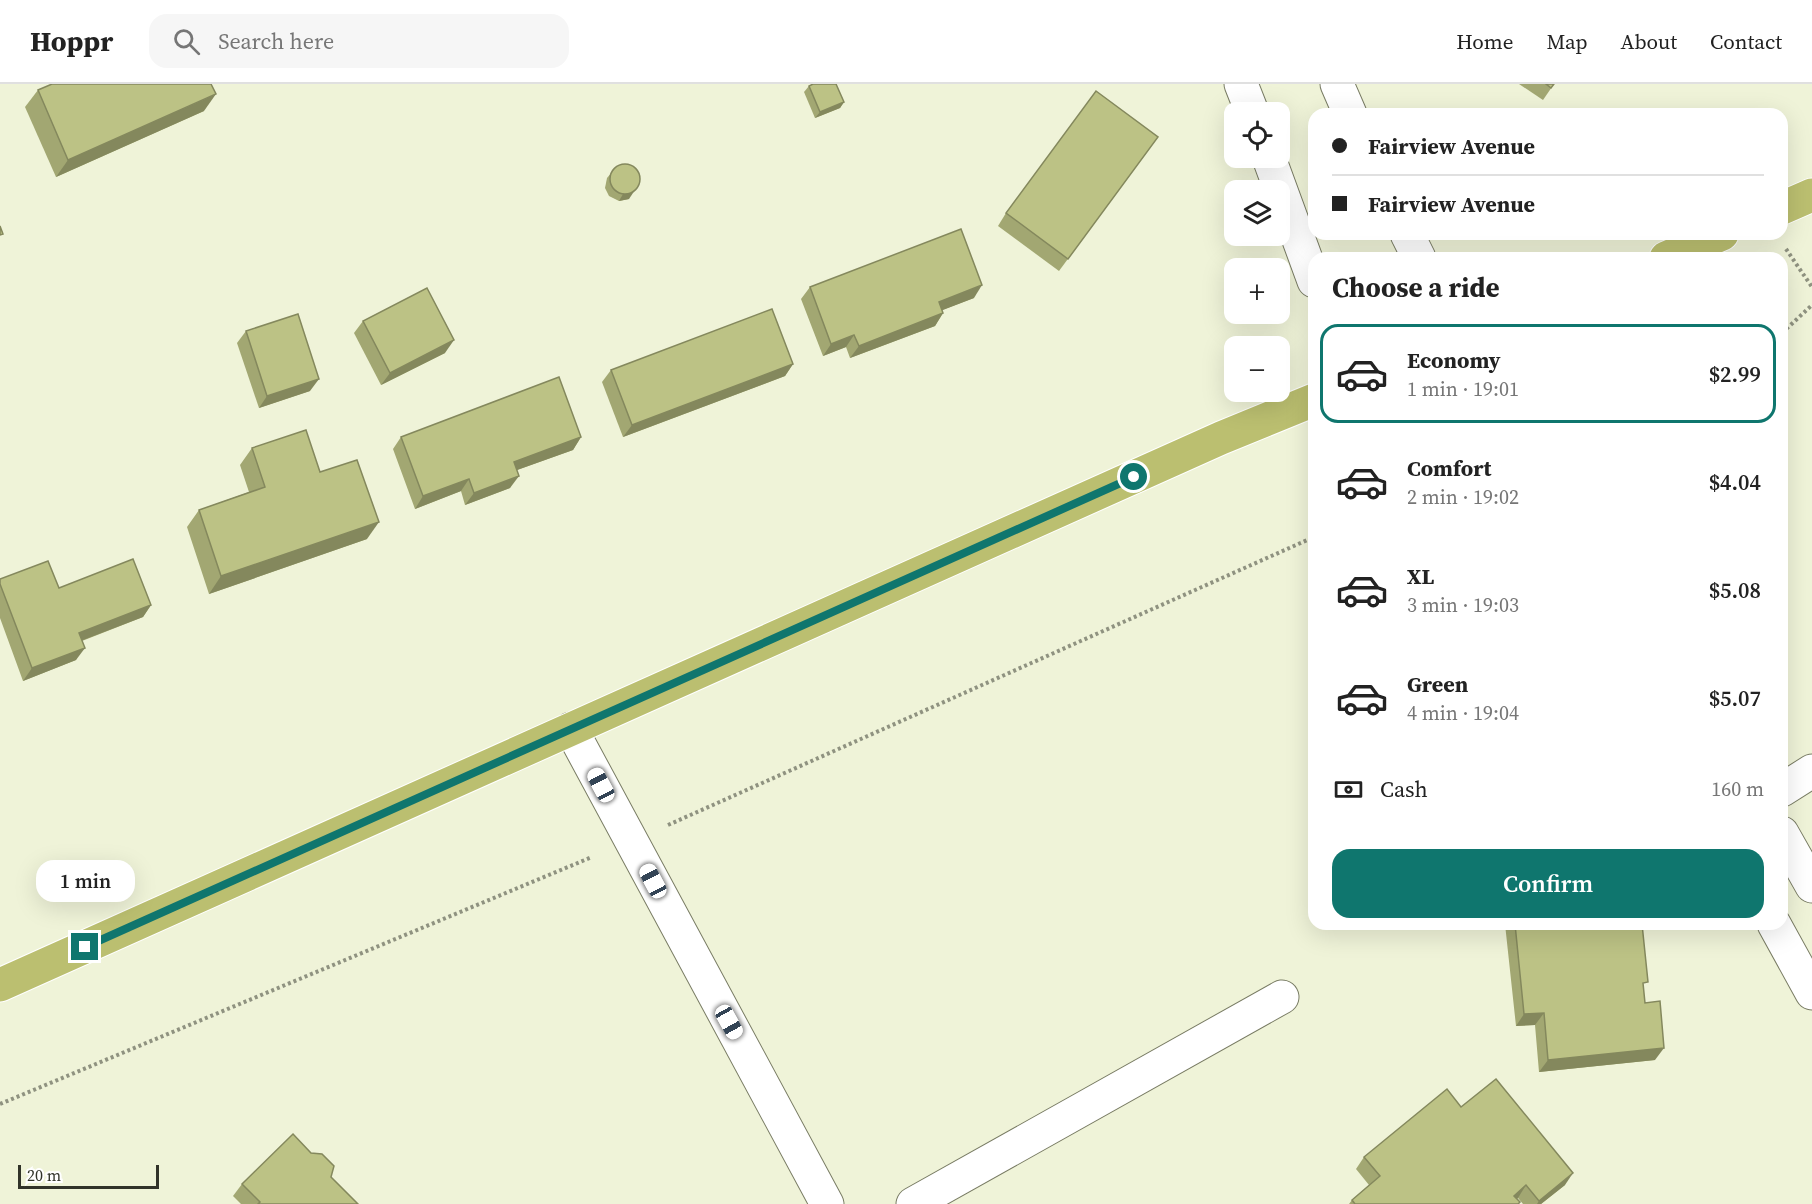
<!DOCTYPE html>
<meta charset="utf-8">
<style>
:root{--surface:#fff;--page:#f6f6f6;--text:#222;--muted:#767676;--line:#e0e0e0;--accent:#0f766e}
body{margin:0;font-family:"Source Serif 4",serif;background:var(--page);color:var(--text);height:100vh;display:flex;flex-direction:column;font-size:22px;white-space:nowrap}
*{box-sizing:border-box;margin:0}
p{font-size:20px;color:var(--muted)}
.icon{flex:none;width:33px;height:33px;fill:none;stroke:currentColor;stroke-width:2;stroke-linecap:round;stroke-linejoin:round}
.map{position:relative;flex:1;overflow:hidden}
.details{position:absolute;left:1308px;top:168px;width:480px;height:678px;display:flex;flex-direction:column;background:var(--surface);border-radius:18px;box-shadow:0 6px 24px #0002}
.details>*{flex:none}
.guide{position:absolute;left:1308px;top:24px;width:480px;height:132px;border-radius:18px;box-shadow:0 6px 24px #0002;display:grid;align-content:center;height:132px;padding:0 24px;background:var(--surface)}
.tools{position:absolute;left:1224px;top:18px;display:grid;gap:12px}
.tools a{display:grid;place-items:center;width:66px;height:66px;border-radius:12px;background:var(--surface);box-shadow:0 6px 24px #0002;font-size:30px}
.scale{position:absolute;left:18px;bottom:15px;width:141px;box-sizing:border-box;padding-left:6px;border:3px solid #313329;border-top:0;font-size:16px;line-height:21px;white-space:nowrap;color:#313329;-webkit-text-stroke:4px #fff;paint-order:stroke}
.end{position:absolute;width:27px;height:27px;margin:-14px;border:8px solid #0f766e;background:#fff;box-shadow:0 0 0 3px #fff}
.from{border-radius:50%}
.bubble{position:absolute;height:42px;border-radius:18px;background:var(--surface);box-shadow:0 6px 24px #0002;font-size:20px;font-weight:600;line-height:42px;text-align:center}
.car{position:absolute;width:18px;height:36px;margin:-18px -9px;border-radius:8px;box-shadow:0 0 4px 2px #0007;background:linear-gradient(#fff 24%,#345 0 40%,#fff 0 76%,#345 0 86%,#fff 0)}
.guide b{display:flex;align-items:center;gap:21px;height:57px;font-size:22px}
.guide b+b{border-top:2px solid var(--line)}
.guide i{width:15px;height:15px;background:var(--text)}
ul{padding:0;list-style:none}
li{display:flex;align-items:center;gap:18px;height:99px;margin:0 12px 9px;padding:0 12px;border:3px solid transparent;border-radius:18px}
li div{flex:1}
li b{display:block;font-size:22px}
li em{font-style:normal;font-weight:600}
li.on{border-color:var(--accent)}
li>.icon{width:54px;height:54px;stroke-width:1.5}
h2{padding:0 24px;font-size:27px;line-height:72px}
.pay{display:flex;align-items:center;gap:15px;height:66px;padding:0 24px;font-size:22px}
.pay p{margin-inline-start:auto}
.button{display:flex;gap:12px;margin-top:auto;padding:12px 24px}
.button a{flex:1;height:69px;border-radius:18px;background:var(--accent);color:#fff;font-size:24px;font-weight:600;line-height:69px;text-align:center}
header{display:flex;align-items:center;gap:36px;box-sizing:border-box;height:84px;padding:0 30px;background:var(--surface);border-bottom:2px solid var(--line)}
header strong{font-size:28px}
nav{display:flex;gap:33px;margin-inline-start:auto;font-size:21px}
.search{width:420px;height:54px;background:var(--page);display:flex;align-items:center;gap:15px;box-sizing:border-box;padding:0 21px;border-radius:18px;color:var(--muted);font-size:22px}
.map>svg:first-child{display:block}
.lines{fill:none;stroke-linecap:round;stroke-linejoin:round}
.minor-casing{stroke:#797c64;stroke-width:35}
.major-casing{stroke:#fff;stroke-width:35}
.path{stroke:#8f9280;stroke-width:4;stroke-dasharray:3 3;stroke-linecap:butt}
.minor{stroke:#fff;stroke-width:33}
.major{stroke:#bbbf70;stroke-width:33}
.wall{fill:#a2a772}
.shaded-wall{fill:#84885d}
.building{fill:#bcc285;stroke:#84885d;stroke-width:1.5}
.route{stroke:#0f766e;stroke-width:8}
</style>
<header>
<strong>Hoppr</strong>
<div class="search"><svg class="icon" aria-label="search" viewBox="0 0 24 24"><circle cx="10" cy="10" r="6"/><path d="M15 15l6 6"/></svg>Search here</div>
<nav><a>Home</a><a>Map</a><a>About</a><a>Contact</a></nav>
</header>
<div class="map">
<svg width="1812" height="1120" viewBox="0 0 1812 1120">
<rect width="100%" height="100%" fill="#eff3d8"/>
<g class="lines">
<g class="minor-casing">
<g id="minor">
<path d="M1241,0L1252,28"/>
<path d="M1337,0L1350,30"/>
<path d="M1269,74L1314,197"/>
<path d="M1407,150L1419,174"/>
<path d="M571,645L827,1120"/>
<path d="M1782,706L1812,687"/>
<path d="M1782,749L1812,802"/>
<path d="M1774,840L1812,909"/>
<path d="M913,1120L1282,913"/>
</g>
</g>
<g class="major-casing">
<g id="major">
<path d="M1782,124L1812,111"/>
<path d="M1666,174L1722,150"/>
<path d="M0,901L1221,354L1314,316"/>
</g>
</g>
<g class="path">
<path d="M1786,165L1812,203"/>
<path d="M1782,249L1812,221"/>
<path d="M668,741L1314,453"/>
<path d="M0,1020L592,773"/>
</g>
<use href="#minor" class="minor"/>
<use href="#major" class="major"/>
</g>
<g class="wall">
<path d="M1519,0H1554L1543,16Z"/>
<path d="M809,2L844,18L840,24L815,34L804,8Z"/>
<path d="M38,6L204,27L56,93L25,23Z"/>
<path d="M1149,65L1059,187L998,142L1006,129Z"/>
<path d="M612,88L629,115L619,117L609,112L605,104L607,94Z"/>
<path d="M810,203L974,214L942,226L943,229L935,242L850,274L846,263L823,272L801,215Z"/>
<path d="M363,237L445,269L381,301L354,249Z"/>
<path d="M246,247L310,307L259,324L237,259Z"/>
<path d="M793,280L785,292L623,353L602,298L611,286Z"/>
<path d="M401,353H581L573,366L517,386L510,404L465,421L461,407L415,425L393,365Z"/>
<path d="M252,364L320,388L367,455L209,510L187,443L199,426L249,408L240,381Z"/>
<path d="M0,495L151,521L143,533L82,557L76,576L23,597L0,534Z"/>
<path d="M1505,840H1642L1643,904L1645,919L1655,976L1539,988L1535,941L1516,942Z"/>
<path d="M1461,1023L1565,1101L1541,1120H1523L1518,1114H1517L1520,1118L1519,1120H1349L1352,1116L1369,1101L1356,1085L1364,1073Z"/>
<path d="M331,1093L358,1120H241L233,1112L242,1100Z"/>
</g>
<g class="shaded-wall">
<path d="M216,10L204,27L56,93L68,76Z"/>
<path d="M844,18L840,24L815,34L820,28Z"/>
<path d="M639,100L629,115L619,117L623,110Z"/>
<path d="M982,201L974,214L930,231L939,218Z"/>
<path d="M943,229L935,242L850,274L859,262Z"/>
<path d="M854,251L846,263L823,272L831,260Z"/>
<path d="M454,256L445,269L381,301L390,289Z"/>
<path d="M793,280L785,292L623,353L632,341Z"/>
<path d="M319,295L310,307L259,324L267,312Z"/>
<path d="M581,353L573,366L506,390L514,378Z"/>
<path d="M519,392L510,404L465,421L474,409Z"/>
<path d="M469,395L461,407L415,425L423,412Z"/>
<path d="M379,438L367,455L209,510L221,492Z"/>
<path d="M151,521L143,533L70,561L79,549Z"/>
<path d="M85,564L76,576L23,597L32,584Z"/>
<path d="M1544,929L1535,941L1516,942L1524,930Z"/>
<path d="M1664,964L1655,976L1539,988L1548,976Z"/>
<path d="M1573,1089L1565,1101L1541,1120H1537L1539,1117Z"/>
<path d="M1526,1101L1518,1114L1510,1120L1514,1112Z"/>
</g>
<g class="building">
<path d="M52,0H211L216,10L68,76L38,6Z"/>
<path d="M813,0H836L844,18L820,28L809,2Z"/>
<path d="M1546,0H1554L1551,4Z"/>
<path d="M1096,7L1158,53L1068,175L1006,129Z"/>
<circle cx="625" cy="95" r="15"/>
<path d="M0,142L3,150L0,151Z"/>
<path d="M961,145L982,201L939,218L943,229L859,262L854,251L831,260L810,203Z"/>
<path d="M427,204L454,256L390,289L363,237Z"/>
<path d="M772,225L793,280L632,341L611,286Z"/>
<path d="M298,230L319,295L267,312L246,247Z"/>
<path d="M559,293L581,353L514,378L519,392L474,409L469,395L423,412L401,353Z"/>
<path d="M306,346L320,388L357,376L379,438L221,492L199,426L265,403L252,364Z"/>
<path d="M133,475L151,521L79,549L85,564L32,584L0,500V495L48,477L59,504Z"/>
<path d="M1515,840H1642L1648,898L1643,899L1645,919L1660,917L1664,964L1548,976L1544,929L1524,930Z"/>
<path d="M1496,995L1573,1089L1539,1117L1526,1101L1514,1112L1520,1118L1518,1120H1355L1352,1116L1380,1092L1364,1073L1447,1005L1461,1023Z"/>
<path d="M293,1050L311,1069L322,1070L334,1082L331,1093L358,1120H258L260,1118L242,1100Z"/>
</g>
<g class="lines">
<path class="route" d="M85,863L1134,393"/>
</g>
</svg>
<div class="tools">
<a><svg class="icon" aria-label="locate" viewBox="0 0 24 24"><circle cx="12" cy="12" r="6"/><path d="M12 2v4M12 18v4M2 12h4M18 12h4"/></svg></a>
<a><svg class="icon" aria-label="layers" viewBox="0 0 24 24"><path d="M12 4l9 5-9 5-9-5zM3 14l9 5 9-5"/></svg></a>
<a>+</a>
<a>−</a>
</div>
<div class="scale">20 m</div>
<i class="end from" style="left:1134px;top:393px"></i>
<i class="end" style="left:85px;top:863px"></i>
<div class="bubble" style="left:36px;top:776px;width:99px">1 min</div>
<i class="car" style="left:601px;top:701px;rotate:332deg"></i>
<i class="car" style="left:653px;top:797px;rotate:332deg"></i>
<i class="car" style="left:729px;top:938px;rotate:151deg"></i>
<div class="guide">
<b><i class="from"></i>Fairview Avenue</b>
<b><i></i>Fairview Avenue</b>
</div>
<section class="details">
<h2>Choose a ride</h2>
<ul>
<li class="on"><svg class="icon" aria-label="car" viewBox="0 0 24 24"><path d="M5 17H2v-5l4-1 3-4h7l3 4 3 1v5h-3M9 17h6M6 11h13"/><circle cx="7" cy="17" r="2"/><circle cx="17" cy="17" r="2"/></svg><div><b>Economy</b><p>1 min · 19:01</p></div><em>$2.99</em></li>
<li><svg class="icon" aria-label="car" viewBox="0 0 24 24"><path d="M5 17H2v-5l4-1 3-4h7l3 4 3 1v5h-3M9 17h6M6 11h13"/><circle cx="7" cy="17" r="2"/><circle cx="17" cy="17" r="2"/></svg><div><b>Comfort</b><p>2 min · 19:02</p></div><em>$4.04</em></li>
<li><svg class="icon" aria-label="car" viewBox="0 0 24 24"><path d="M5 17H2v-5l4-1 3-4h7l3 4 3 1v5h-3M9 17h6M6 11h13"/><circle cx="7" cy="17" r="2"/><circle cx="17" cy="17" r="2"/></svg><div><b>XL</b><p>3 min · 19:03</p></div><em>$5.08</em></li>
<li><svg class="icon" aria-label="car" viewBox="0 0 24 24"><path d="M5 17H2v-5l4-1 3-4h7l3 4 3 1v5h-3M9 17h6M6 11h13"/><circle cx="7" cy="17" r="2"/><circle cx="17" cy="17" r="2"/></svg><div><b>Green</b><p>4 min · 19:04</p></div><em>$5.07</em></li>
</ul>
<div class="pay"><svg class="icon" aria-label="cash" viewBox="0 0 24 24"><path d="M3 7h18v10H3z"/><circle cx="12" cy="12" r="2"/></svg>Cash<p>160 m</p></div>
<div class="button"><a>Confirm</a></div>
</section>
</div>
